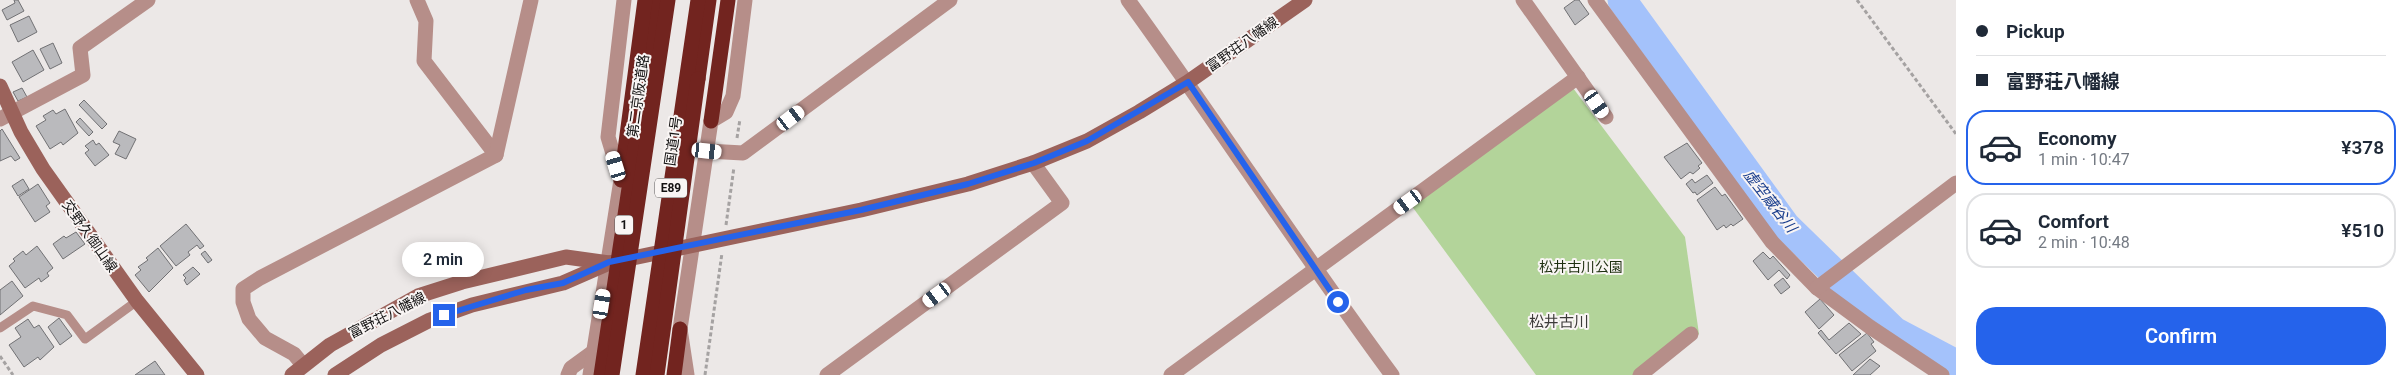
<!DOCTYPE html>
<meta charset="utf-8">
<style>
:root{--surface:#fff;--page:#f6f6f7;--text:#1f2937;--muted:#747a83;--line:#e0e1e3;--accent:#2563eb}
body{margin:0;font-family:Roboto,"Noto Sans JP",sans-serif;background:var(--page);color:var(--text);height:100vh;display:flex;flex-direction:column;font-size:19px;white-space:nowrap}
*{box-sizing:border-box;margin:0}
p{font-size:16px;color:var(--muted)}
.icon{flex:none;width:28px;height:28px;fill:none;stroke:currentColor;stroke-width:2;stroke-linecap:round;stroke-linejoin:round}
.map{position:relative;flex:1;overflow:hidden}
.drawer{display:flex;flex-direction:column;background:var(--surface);width:450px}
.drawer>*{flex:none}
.top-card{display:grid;align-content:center;height:110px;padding:0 20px;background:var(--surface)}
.end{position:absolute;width:22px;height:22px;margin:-11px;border:6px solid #2563eb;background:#fff;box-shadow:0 0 0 2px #fff}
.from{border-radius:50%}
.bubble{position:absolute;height:35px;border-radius:18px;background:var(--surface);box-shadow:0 2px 12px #0003;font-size:16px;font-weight:600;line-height:35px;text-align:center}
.car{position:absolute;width:15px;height:30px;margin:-15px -8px;border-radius:6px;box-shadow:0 0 4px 1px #0007;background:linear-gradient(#fff 24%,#345 0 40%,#fff 0 76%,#345 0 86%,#fff 0)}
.top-card b{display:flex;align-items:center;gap:18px;height:48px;font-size:19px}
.top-card b+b{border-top:1px solid var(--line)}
.top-card i{width:12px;height:12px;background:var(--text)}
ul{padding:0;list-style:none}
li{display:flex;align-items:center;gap:15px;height:75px;margin:0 10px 8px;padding:0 10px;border:2px solid var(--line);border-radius:20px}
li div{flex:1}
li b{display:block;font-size:19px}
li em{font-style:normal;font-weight:600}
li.current{border-color:var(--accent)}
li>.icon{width:45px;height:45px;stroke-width:1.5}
.cta{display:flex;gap:10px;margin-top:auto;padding:10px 20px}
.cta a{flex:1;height:58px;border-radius:20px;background:var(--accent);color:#fff;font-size:20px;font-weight:600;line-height:58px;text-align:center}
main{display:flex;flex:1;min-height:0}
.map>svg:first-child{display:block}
.green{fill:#b3d49a}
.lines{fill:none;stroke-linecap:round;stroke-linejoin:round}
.river{stroke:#a4c2fb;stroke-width:29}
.building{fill:#bababd;stroke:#717174}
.path{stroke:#a5a2a2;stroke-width:3;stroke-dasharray:4 2.5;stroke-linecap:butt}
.lane{stroke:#b68e89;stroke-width:9}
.street{stroke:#b68e89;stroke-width:15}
.secondary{stroke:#9b625b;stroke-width:15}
.highway{stroke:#72241f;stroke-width:15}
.highway-bridge{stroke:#72241f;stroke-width:15}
.route{stroke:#2563eb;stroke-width:6}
.labels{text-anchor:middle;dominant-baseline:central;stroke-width:4;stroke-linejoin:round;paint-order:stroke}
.shield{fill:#f9f5f4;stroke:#585656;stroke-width:1}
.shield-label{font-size:12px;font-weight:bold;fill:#131212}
.street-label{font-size:14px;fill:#131212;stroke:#f9f5f4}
.park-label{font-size:14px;fill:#1e2f10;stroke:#f9f5f4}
.water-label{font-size:15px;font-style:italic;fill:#193d8d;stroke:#f9f5f4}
.neighbourhood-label{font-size:15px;fill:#3d3b39;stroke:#f9f5f4}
</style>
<main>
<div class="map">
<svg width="1956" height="375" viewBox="0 0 1956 375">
<rect width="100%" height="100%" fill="#ece8e7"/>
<path class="green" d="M1573,88L1685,237L1699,334L1642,375H1536L1411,205Z"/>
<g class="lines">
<path class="river" d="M1622,0L1786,226L1894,331L1956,364"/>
</g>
<g class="building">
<path d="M14,0H18L24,11L7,20L2,10L15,3Z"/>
<path d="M1575,0H1579L1589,14L1575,25L1564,8Z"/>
<path d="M29,16L37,32L18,42L10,25Z"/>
<path d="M53,43L62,63L50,69L40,49Z"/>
<path d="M33,50L44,70L23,82L12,62Z"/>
<path d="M22,88L27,97L18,101L13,92Z"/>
<path d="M84,100L107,124L102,129L79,105Z"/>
<path d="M65,109L78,133L63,145L61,142L50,149L36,126L46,120L43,116L53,110L56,114Z"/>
<path d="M80,118L93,132L89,136L76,122Z"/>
<path d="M2,129L20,158L15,161L11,156L0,161V131Z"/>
<path d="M119,131L136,139L126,159L115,154L120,145L113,142Z"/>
<path d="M93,140L96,145L99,143L109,155L95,166L85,153L89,150L85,146Z"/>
<path d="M1687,143L1702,163L1698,166L1700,168L1693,174L1690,172L1681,179L1664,157Z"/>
<path d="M1707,175L1713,183L1697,195L1695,192L1693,193L1686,184L1692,179L1695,183Z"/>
<path d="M23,179L29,189L18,196L12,186Z"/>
<path d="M38,184L50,203L46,206L50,212L35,222L19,197Z"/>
<path d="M1715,187L1722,196L1725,194L1743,219L1733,226L1731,224L1726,228L1724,225L1717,230L1697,200Z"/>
<path d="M186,224L204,246L200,249L197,245L188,252L190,255L176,266L160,246Z"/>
<path d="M76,232L85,244L63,259L53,244L64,236L66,238Z"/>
<path d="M37,246L53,268L47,273L49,276L41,282L39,278L25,288L9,266L15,261L13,259L23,251L26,255Z"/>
<path d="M158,248L173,268L149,292L135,275L141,270L138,267L148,260L146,258Z"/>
<path d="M205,251L212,260L208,263L201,254Z"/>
<path d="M1763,252L1770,259L1773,256L1790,275L1787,279L1779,270L1768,280L1753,261Z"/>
<path d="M193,267L200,274L187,285L184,280L186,278L183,275Z"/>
<path d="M1783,278L1790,287L1781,294L1774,285Z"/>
<path d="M12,281L23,296L0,315V290Z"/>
<path d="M1820,299L1834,315L1819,329L1805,312Z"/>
<path d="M59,318L72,336L60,345L48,327Z"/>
<path d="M28,319L34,328L39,325L54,347L40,360L38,357L24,367L9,345L21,337L15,328Z"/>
<path d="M1849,323L1861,334L1836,354L1818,333L1821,330L1829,340Z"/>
<path d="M1867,333L1874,342L1871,344L1876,351L1852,371L1839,355Z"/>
<path d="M1870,359L1880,366L1870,375H1853Z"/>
<path d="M155,361L165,375H135Z"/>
</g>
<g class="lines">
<g class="path">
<path d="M1857,0L1956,134"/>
<path d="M737,138L740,119"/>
<path d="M726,225L734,167"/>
<path d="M0,356L13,375"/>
<path d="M705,375L722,253"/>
</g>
<path class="lane" d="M0,328L33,306L67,315L85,339L137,301"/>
<g class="street">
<path d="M417,0L426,21L424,61L496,155"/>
<path d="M1128,0C1218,124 1301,252 1392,375"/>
<path d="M1523,0L1606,117"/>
<path d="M1595,0L1772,242L1817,288L1870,327L1942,375"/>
<path d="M0,119L83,75L80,48L148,0"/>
<path d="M707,151L743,153L950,0"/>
<path d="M1817,288L1956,183"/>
<path d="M303,365L294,354L265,338L249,319L243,302V289L260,278L496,155L531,0"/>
<path d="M568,375L571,368L593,352"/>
<path d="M590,375L621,180L608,137L624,0"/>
<path d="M687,375L680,329L711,121L726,112L733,96L745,0"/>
<path d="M827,375L1062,203L1033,163"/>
<path d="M1171,375L1578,77"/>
<path d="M1640,375L1691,334"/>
</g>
<g class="secondary">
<path d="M0,86L21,132L43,169L137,301L197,375"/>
<path d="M292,375L330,345L418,296L462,282L566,257L609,263"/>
<path d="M335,375L381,345L430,320L472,305L563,283L609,263L861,210L968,184L1033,163L1087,141L1139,112L1188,82L1305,0"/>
</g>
<g class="highway">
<path d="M646,75L656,0"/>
<path d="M698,79L709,0"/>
<path d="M711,121L728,0"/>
<path d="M621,180L645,0"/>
<path d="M674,375L680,329"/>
</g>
<g class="highway-bridge">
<path d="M601,375L646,75"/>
<path d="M612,375L668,0"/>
<path d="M643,375L698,0"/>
<path d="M657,375L698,79"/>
</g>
</g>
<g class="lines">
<path class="route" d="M444,315L526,290L563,283L609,262L861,210L968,184L1034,163L1087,141L1188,82L1338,302"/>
</g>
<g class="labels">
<g class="shield">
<rect x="655" y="178.5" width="32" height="19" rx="4"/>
<rect x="615" y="215.5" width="18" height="19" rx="4"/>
</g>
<g class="shield-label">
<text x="671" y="188">E89</text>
<text x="624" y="225">1</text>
</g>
<g class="street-label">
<text transform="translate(1242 44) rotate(-35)">富野荘八幡線</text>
<text transform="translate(638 96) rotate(-82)">第二京阪道路</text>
<text transform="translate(673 141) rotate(-82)">国道1号</text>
<text transform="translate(90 236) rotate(55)">交野久御山線</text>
<text transform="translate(387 315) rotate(-27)">富野荘八幡線</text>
</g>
<g class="park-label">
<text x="1581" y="267">松井古川公園</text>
</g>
<g class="water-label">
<text transform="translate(1770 201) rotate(52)">虚空蔵谷川</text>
</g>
<g class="neighbourhood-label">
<text x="1559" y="322">松井古川</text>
</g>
</g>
</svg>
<i class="end from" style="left:1338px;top:302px"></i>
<i class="end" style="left:444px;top:315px"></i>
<div class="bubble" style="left:402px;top:242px;width:82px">2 min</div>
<i class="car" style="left:1597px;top:104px;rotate:145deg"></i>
<i class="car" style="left:791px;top:118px;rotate:53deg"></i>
<i class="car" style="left:707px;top:151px;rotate:96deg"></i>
<i class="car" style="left:616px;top:166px;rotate:343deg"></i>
<i class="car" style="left:1408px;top:202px;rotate:234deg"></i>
<i class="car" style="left:937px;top:295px;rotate:234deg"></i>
<i class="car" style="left:602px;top:304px;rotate:9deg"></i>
</div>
<section class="drawer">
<div class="top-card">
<b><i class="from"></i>Pickup</b>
<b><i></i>富野荘八幡線</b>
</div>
<ul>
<li class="current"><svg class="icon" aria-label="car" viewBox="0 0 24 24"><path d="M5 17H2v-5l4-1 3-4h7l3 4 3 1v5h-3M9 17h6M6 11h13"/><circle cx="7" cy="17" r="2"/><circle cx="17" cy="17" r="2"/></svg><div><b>Economy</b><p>1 min · 10:47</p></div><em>¥378</em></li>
<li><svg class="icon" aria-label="car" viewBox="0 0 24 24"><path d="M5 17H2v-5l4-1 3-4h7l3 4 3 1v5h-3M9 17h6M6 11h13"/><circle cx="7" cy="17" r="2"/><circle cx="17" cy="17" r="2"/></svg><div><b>Comfort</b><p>2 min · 10:48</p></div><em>¥510</em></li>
</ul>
<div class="cta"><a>Confirm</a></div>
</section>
</main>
